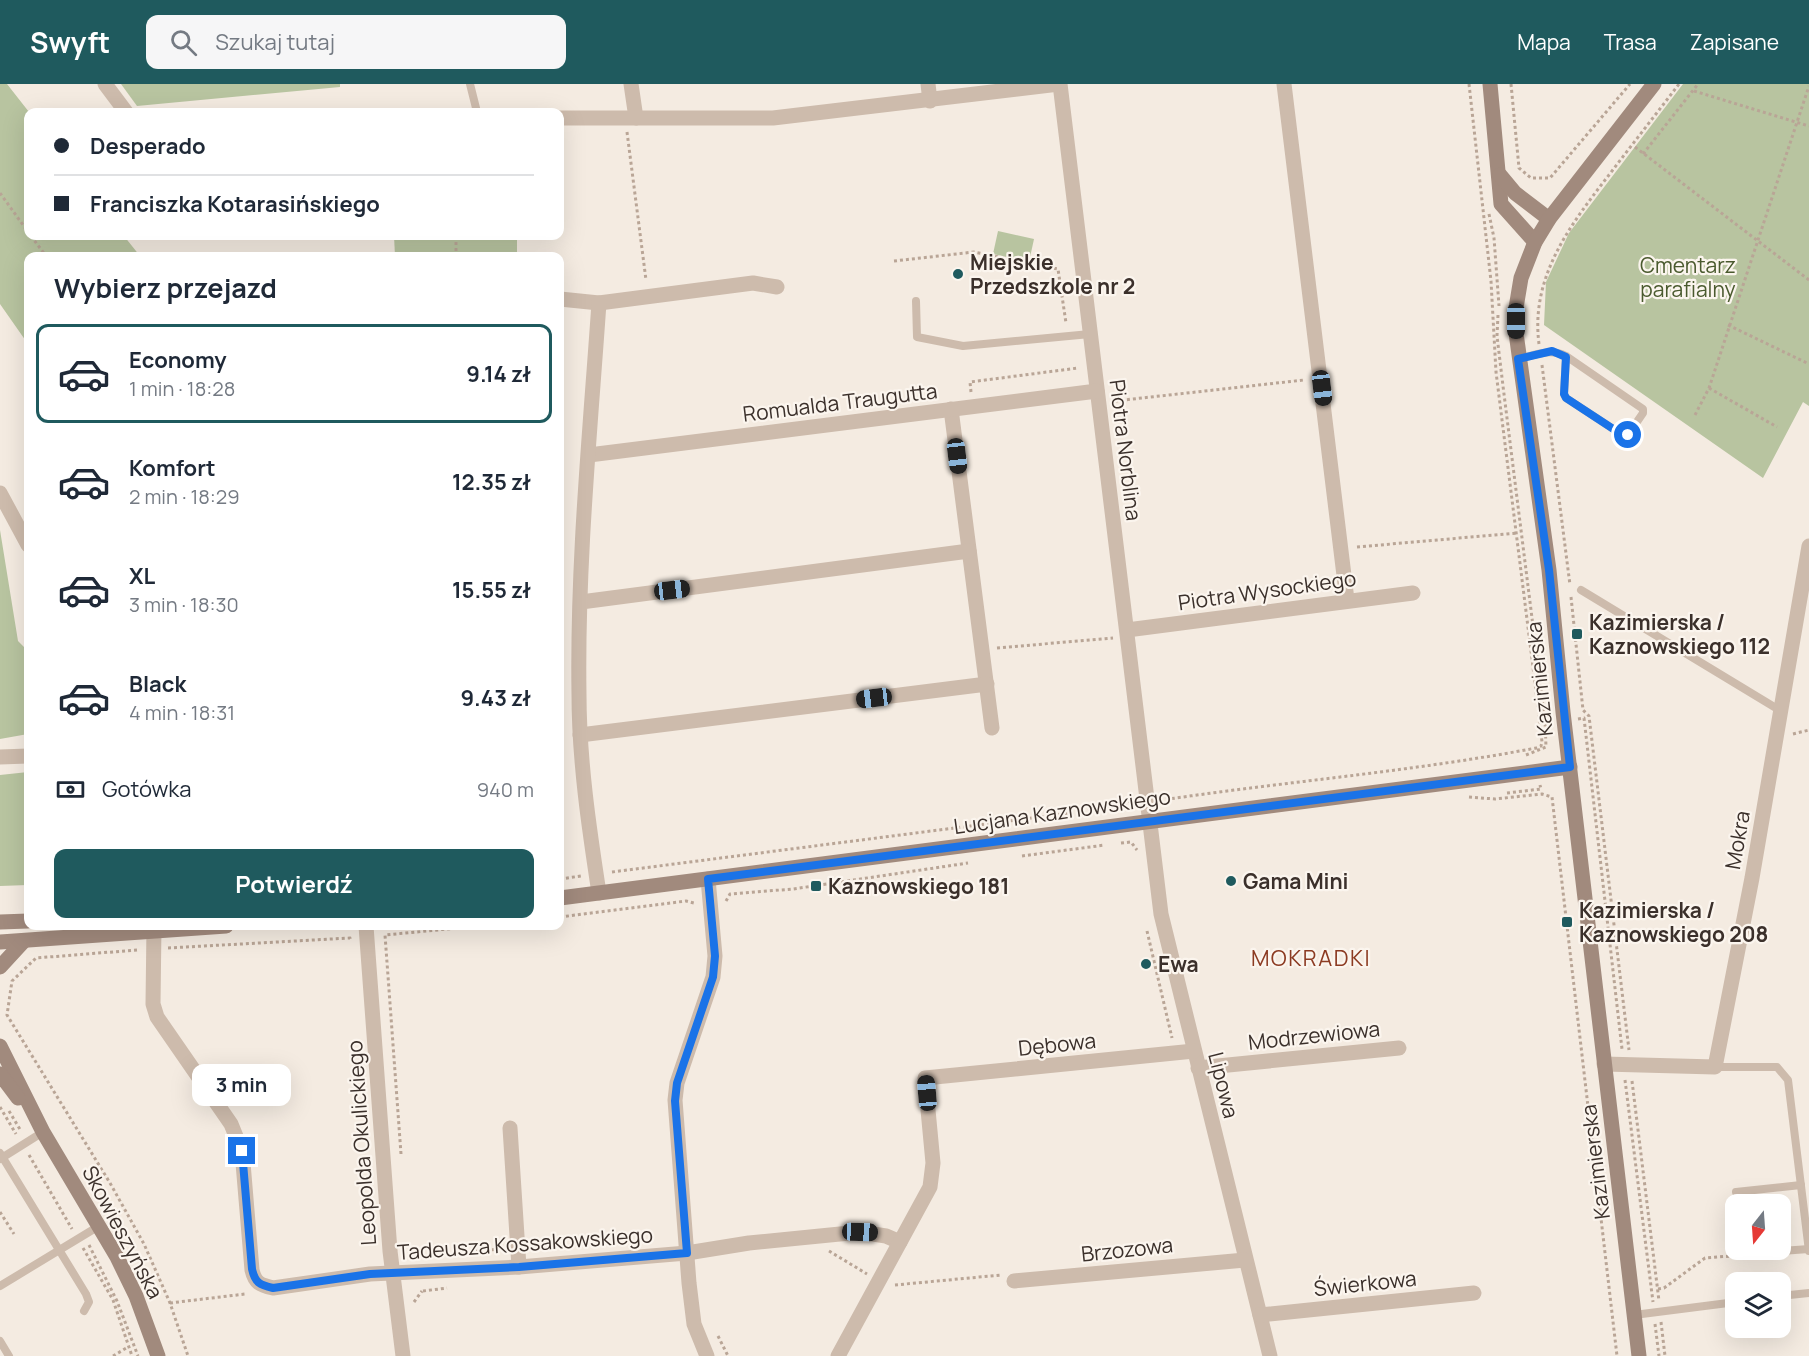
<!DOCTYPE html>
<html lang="pl">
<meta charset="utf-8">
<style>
:root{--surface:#fff;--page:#f6f6f7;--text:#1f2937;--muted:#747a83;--line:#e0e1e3;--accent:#1f5a5e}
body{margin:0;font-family:Manrope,sans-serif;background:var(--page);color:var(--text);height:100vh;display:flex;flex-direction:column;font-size:22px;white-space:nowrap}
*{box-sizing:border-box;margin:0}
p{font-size:20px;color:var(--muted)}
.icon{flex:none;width:33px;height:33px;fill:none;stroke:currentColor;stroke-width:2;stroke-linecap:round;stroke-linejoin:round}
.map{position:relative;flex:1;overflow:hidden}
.panel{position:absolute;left:24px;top:168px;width:540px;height:678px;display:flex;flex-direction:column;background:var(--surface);border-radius:12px;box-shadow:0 6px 24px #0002}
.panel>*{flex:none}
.hud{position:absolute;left:24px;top:24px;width:540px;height:132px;border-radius:12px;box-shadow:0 6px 24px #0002;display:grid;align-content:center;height:132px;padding:0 30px;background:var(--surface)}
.needle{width:39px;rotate:197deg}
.fabs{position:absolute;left:1725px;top:1110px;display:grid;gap:12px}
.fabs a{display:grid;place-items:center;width:66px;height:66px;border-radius:12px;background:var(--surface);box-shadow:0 6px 24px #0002;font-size:30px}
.end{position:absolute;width:27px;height:27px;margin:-14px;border:8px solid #1a73e8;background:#fff;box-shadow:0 0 0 3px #fff}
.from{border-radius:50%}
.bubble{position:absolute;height:42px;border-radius:12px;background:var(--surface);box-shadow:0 6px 24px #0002;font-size:20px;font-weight:700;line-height:42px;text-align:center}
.car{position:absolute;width:18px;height:36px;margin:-18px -9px;border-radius:8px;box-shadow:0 0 4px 2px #0007;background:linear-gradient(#222 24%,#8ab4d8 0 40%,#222 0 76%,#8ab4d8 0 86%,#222 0)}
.hud b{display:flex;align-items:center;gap:21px;height:57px;font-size:22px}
.hud b+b{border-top:2px solid var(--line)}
.hud i{width:15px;height:15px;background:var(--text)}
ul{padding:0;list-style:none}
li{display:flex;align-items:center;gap:18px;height:99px;margin:0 12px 9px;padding:0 18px;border:3px solid transparent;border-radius:12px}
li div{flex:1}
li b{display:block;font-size:22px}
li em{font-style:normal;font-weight:700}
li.active{border-color:var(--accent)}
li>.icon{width:54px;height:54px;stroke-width:1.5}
h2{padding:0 30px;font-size:27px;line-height:72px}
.pay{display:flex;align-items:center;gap:15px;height:66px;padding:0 30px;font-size:22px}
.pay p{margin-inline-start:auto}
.cta{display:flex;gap:12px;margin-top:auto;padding:12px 30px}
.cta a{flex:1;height:69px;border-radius:12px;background:var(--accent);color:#fff;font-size:24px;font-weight:700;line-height:69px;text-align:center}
header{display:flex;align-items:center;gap:36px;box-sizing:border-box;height:84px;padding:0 30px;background:var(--accent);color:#fff}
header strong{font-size:28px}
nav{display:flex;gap:33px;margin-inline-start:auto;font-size:21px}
.search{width:420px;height:54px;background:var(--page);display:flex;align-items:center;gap:15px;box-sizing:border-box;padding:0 21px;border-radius:12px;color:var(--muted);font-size:22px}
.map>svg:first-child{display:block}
.green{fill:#b8c4a0}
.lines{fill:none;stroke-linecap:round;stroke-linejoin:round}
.path{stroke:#b9a596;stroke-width:3;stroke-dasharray:3 3;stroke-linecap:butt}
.lane{stroke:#cdbbac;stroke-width:8}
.street{stroke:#cdbbac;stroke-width:15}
.secondary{stroke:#a18a7d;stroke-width:15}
.route{stroke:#1a73e8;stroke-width:8}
.poi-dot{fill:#1f5a5e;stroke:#fbf5ee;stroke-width:2}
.labels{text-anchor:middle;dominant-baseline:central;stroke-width:4.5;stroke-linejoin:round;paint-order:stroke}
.poi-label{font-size:21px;font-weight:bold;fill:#3b302b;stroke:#fbf5ee;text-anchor:start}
.park-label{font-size:21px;fill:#4a5a2e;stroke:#fbf5ee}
.street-label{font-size:21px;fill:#3b302b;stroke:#fbf5ee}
.neighbourhood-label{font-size:22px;letter-spacing:1.5px;fill:#8c3b22;stroke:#fbf5ee}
</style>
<header>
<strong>Swyft</strong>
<div class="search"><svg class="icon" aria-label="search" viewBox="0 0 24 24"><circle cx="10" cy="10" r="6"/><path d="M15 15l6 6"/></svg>Szukaj tutaj</div>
<nav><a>Mapa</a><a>Trasa</a><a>Zapisane</a></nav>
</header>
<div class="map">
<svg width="1809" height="1272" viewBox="0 0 1809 1272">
<rect width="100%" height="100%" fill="#f4ebe1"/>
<g class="green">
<path d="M0,0H7L29,28L28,152H124L140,172H28V260L0,220Z"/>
<path d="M121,0H340V3L137,22Z"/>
<path d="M1683,0H1809V322L1803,318L1763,394L1544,241L1546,198L1569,149Z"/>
<path d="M998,147L1034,155L1029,178L993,170Z"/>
<path d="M394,152H517V172H395Z"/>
<path d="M0,446L18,557L28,567V650L0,655Z"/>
<path d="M28,688V801L0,802V691Z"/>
</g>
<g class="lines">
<g class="path">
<path d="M1469,0L1491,197L1496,288L1539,631L1545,630"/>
<path d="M1511,0L1519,84L1531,94H1550L1630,0"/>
<path d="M1694,7L1809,42"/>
<path d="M627,48L646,196"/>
<path d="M1635,63L1809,196"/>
<path d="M1643,70L1698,0"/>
<path d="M0,109L28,148"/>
<path d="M1489,130L1494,154L1499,222"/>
<path d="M31,152L46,172"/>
<path d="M456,152V172"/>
<path d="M894,177L974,168L1058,185L1066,239"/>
<path d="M1498,231L1497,252L1503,302L1545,638H1548"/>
<path d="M1728,241L1809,280"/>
<path d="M1539,260C1530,191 1572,139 1612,87C1634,58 1657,29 1679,0"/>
<path d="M1542,281L1570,501"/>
<path d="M1709,304L1777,343"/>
<path d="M971,308L970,298L1078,284"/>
<path d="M1115,317L1304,296"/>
<path d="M1695,331L1709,304L1809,2"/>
<path d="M1357,463L1517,449"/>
<path d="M1571,513L1583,626L1589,632L1629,966"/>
<path d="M997,564L1113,554"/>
<path d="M1578,635L1584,634L1622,965"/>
<path d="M1793,650L1809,646"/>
<path d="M1526,671L1546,663L1545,638"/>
<path d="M1162,709L1169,715C1292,697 1415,687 1536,664L1541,662L1542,658L1539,631"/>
<path d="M1507,709L1541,705L1540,701"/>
<path d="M1469,713L1495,715L1542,710L1552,713L1617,1272"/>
<path d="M1121,759L1131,758L1137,766"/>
<path d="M1022,772L1105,761"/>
<path d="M612,788L1118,723L1127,721L1131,715"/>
<path d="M560,795L581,792"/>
<path d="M726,817L730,810L793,805L968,779"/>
<path d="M560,833L686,817L694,819"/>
<path d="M1147,847L1172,954"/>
<path d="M168,864L350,854V857"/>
<path d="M137,866L36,874L12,897L7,931L110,1099L144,1160L170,1219L188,1272"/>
<path d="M1625,996L1653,1218"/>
<path d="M1632,997L1659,1217"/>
<path d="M0,1023L16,1050"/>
<path d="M9,1027L21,1047"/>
<path d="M401,1070L385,851L479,842"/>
<path d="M29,1071L72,1145"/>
<path d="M0,1128L14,1150"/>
<path d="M89,1161L117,1217L138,1272"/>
<path d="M534,1162L584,1160"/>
<path d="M83,1164L113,1216L132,1272"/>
<path d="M474,1167L503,1165"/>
<path d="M829,1167L867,1190"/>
<path d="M895,1201L1001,1191"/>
<path d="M1658,1205L1664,1204L1705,1174L1731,1172"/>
<path d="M423,1207L447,1204"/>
<path d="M414,1218L422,1207"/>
<path d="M170,1219L245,1210V1208"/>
<path d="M1661,1238L1665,1272"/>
<path d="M1655,1240L1659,1272"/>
<path d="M718,1252L728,1272"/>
<path d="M113,1272L128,1263"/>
</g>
<g class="lane">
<path d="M470,0L477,28"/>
<path d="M916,217L917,253L963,262L1090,250"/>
<path d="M1518,275C1535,271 1550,264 1566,272L1643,325V329L1628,351L1624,352L1566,314L1564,310L1566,272"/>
<path d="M1581,506L1781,627"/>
<path d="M1715,983H1777L1788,996L1809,1167"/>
<path d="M0,1069L86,1210L89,1218L84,1227"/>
<path d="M0,1075L43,1048"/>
<path d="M1736,1108L1801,1101"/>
<path d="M1743,1170L1809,1165"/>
<path d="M0,1202L99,1142"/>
<path d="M1780,1212L1809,1209"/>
<path d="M1634,1231L1736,1218"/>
<path d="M0,1257L9,1272"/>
</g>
<g class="street">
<path d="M105,0L126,28"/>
<path d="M631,0L636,34"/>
<path d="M928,0L930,17"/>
<path d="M1060,0L1161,830L1270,1272"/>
<path d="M1284,0L1347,516"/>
<path d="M560,34H773L1059,0"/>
<path d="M560,215L599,219L753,199L777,203"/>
<path d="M951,325L992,644"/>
<path d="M589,371L1097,307"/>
<path d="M0,409L28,461"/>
<path d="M581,518L969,467"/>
<path d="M1127,546L1413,509"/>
<path d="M580,651L987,600"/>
<path d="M0,673L28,672"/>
<path d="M599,809C589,744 579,676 579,610C577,480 590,349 599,219"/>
<path d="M154,842L153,920L157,933L231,1040L242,1067L252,1186C255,1199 260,1201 273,1204L370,1190L519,1183L687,1169L749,1159L860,1148L886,1152L900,1158"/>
<path d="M366,842L390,1167L403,1272"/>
<path d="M1604,980L1715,983L1752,794L1809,462"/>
<path d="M1198,984L1399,964"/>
<path d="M510,1044L519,1183"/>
<path d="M1014,1197L1245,1176"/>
<path d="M1260,1231L1474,1209"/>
<path d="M707,1272L694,1240L689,1199L675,1016L677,999L713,893L715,872L708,795"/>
<path d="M838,1272L930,1103L933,1079L925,994L1194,967"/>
</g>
<g class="secondary">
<path d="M1490,0L1501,120L1535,158"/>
<path d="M1500,91L1515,109L1549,135"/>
<path d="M560,814L1570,683"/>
<path d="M0,838L28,837"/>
<path d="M0,858L226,842"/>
<path d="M0,883L23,858"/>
<path d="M0,962L43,1048L117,1173L136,1212L158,1272"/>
<path d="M0,990L18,1014"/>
<path d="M1639,1272L1563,628L1549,486L1516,249V224L1521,194L1535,158L1549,135L1654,0"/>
</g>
</g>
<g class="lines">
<path class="route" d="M242,1067L252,1185C255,1199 260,1201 273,1204L370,1190L519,1183L687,1169L675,1017L677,999L713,893L715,872L708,795L1570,683L1549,486L1518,275L1552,267L1566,273L1564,310L1566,314L1624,352L1628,351"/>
</g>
<g class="poi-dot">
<circle cx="958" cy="190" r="6"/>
<rect x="1571" y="544" width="12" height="12" rx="3"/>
<circle cx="1231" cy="797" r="6"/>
<rect x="810" y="796" width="12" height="12" rx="3"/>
<rect x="1561" y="832" width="12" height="12" rx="3"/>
<circle cx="1146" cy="880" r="6"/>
</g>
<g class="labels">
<g class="poi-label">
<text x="970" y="178">Miejskie<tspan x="970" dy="24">Przedszkole nr 2</tspan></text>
<text x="1589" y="538">Kazimierska /<tspan x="1589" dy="24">Kaznowskiego 112</tspan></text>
<text x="1243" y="797">Gama Mini</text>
<text x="828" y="802">Kaznowskiego 181</text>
<text x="1579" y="826">Kazimierska /<tspan x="1579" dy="24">Kaznowskiego 208</tspan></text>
<text x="1158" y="880">Ewa</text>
</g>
<g class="park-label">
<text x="1688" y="181">Cmentarz<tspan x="1688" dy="24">parafialny</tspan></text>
</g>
<g class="street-label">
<text transform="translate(840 318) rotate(-7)">Romualda Traugutta</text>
<text transform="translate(1126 366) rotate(83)">Piotra Norblina</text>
<text transform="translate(1267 506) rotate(-8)">Piotra Wysockiego</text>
<text transform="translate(1539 595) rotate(-96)">Kazimierska</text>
<text transform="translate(1062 727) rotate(-8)">Lucjana Kaznowskiego</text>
<text transform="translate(1737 756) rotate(-80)">Mokra</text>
<text transform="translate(1314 951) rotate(-6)">Modrzewiowa</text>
<text transform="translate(1057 960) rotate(-6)">Dębowa</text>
<text transform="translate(1224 1001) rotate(76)">Lipowa</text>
<text transform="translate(361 1059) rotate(-94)">Leopolda Okulickiego</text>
<text transform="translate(1595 1078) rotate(-97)">Kazimierska</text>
<text transform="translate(123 1148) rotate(62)">Skowieszyńska</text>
<text transform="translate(525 1159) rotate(-4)">Tadeusza Kossakowskiego</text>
<text transform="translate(1127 1165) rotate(-6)">Brzozowa</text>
<text transform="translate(1365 1199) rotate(-6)">Świerkowa</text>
</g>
<g class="neighbourhood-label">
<text x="1311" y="874">MOKRADKI</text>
</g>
</g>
</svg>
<div class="fabs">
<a><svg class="needle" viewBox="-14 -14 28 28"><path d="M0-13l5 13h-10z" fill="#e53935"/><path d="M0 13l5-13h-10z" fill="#747a83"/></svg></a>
<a><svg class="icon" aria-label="layers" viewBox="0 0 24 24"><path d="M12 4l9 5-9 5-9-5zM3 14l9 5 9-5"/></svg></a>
</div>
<i class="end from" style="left:1628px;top:351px"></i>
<i class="end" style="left:242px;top:1067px"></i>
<div class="bubble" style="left:192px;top:980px;width:99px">3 min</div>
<i class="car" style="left:1516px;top:237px;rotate:180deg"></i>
<i class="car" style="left:1322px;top:304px;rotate:173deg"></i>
<i class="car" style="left:957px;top:372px;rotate:173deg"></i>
<i class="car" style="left:672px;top:506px;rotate:83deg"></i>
<i class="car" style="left:874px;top:614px;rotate:263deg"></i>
<i class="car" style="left:927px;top:1009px;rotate:355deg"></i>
<i class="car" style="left:860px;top:1148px;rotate:92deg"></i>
<div class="hud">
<b><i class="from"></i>Desperado</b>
<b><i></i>Franciszka Kotarasińskiego</b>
</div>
<section class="panel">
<h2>Wybierz przejazd</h2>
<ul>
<li class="active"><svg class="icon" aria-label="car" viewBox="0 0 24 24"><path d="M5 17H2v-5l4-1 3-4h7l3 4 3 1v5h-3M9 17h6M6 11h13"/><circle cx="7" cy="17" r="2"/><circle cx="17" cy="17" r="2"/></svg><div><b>Economy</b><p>1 min · 18:28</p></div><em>9.14 zł</em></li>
<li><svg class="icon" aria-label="car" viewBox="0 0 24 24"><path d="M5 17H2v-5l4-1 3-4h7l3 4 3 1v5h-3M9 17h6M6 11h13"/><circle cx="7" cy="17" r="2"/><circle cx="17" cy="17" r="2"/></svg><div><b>Komfort</b><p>2 min · 18:29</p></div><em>12.35 zł</em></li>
<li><svg class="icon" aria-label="car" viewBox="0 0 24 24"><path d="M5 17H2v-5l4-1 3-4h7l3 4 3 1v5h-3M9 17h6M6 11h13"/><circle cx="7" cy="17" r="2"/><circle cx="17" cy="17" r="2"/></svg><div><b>XL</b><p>3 min · 18:30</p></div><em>15.55 zł</em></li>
<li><svg class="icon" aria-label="car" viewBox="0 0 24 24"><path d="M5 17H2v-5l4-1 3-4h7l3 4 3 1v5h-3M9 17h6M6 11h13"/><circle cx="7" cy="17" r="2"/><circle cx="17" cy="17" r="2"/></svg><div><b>Black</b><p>4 min · 18:31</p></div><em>9.43 zł</em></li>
</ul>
<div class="pay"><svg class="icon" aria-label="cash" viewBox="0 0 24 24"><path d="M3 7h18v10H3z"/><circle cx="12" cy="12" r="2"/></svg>Gotówka<p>940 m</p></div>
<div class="cta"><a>Potwierdź</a></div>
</section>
</div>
